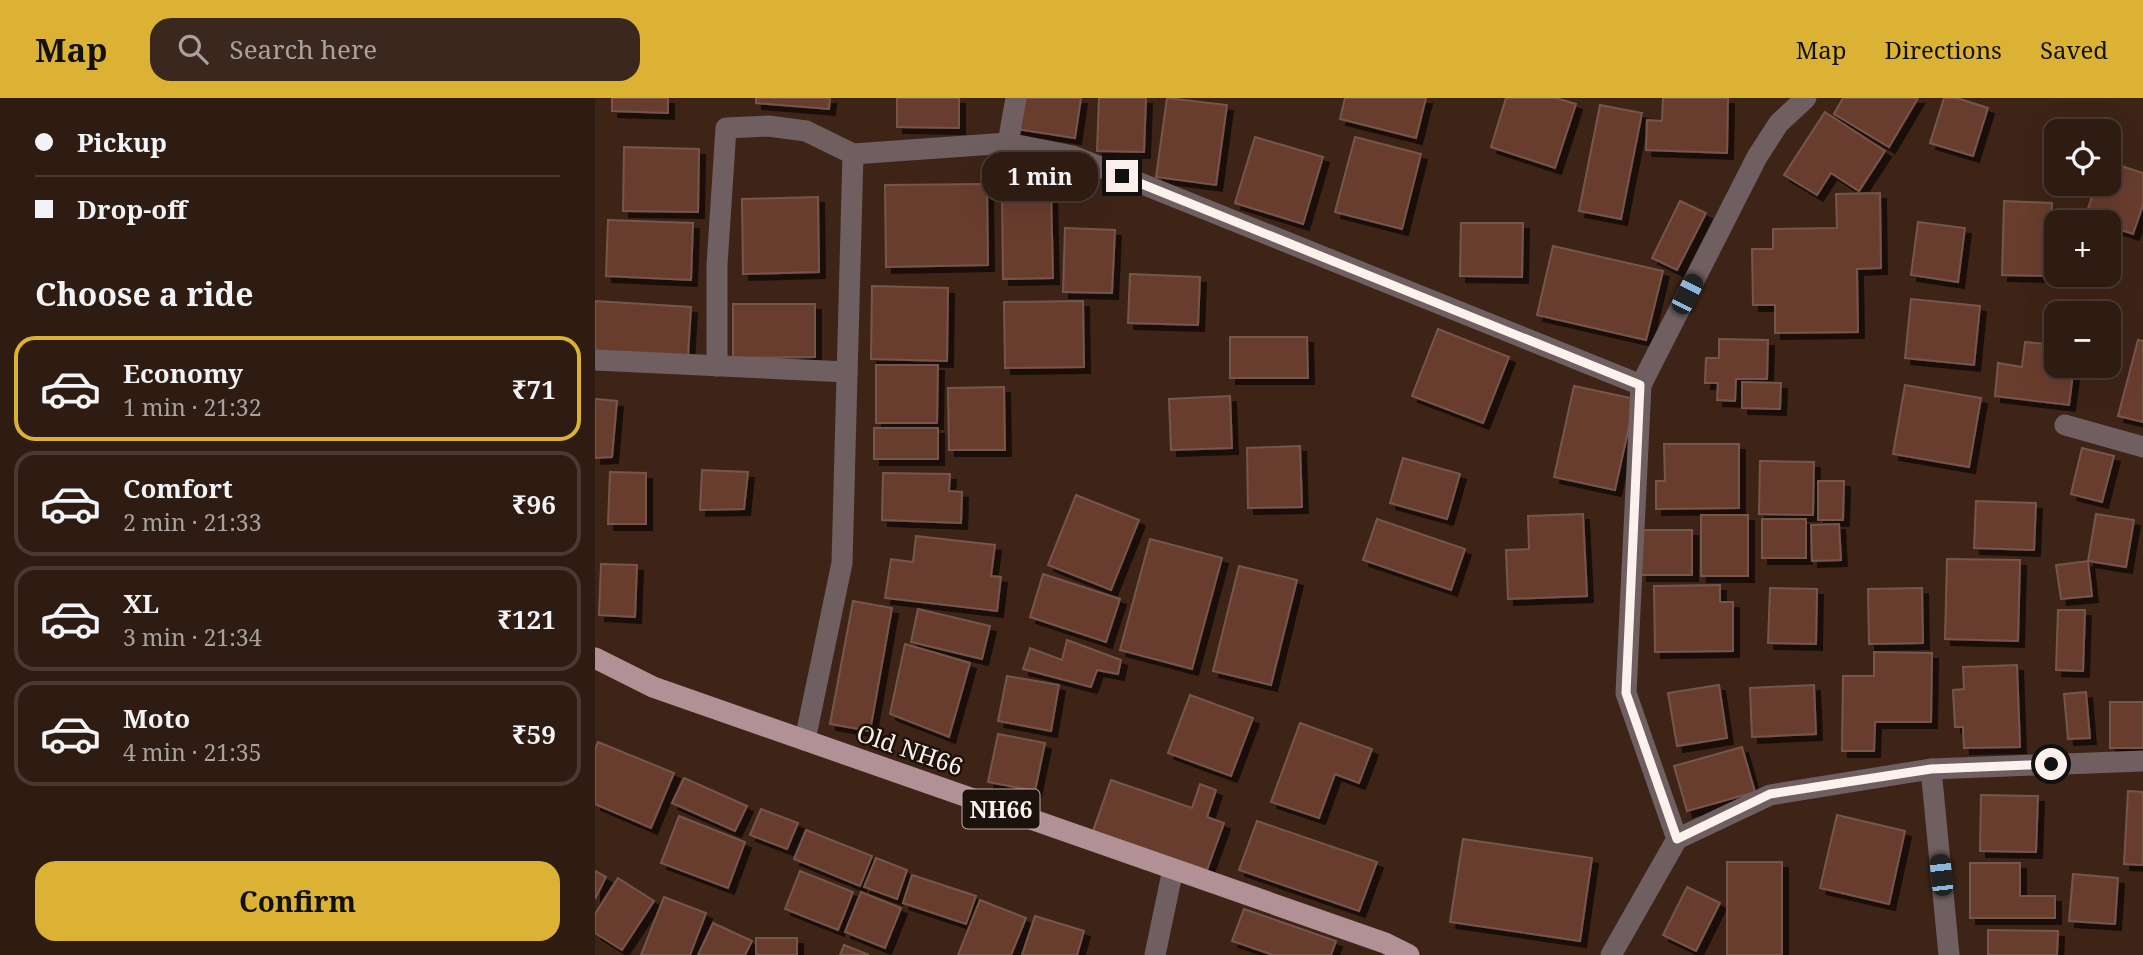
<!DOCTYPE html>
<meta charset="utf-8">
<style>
:root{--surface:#2e1b11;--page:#3a281f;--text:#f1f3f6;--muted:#a7a19f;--line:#493931;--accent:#dbb233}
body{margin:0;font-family:"Noto Serif",serif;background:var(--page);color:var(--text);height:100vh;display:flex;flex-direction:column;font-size:26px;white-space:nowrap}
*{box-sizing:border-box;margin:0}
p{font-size:23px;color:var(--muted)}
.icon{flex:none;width:38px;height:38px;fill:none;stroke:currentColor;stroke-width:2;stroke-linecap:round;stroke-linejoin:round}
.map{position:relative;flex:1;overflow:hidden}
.details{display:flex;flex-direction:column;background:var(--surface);width:595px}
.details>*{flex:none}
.guide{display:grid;align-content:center;height:154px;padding:0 35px;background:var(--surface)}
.buttons{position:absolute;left:1449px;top:21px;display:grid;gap:14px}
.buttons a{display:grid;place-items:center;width:77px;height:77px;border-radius:14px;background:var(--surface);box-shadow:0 7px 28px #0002,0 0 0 2px var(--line);font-size:35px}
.end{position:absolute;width:32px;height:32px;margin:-16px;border:9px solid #fcf1ec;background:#111;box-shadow:0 0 0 4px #111}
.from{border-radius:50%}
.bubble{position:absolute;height:49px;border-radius:21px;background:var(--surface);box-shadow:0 7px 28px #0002,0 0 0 2px var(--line);font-size:23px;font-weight:700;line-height:49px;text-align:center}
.car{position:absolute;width:21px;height:42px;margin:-21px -10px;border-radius:9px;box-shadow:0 0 5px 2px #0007;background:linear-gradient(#222 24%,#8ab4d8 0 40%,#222 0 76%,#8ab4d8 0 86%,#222 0)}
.guide b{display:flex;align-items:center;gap:24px;height:66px;font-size:26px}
.guide b+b{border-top:2px solid var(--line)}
.guide i{width:18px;height:18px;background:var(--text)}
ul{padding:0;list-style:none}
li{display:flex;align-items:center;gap:21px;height:105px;margin:0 14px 10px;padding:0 21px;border:4px solid var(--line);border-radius:21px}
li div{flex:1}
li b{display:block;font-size:26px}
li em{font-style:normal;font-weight:700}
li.current{border-color:var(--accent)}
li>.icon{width:63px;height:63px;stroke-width:1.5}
h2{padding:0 35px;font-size:32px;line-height:84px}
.primary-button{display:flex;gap:14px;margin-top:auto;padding:14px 35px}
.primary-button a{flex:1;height:80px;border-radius:21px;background:var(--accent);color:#111;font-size:28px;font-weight:700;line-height:80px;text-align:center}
header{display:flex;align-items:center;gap:42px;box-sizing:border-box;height:98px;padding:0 35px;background:var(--accent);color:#111}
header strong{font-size:33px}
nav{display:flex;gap:38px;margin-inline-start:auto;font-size:24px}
.search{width:490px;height:63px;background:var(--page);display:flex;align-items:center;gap:18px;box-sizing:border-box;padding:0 24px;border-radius:21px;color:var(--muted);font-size:26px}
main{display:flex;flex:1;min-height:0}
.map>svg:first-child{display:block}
.building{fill:#673c2f;stroke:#76564c;stroke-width:2;filter:url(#shadow)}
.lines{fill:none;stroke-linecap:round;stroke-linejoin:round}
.minor{stroke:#6f5f61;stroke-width:21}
.major{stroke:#b19196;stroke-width:21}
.route{stroke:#fcf1ec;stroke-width:9}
.labels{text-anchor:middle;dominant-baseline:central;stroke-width:5;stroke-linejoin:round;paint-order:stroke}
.shield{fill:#1d110b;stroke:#b9aea8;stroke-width:2}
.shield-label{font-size:23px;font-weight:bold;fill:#fcf1ec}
.street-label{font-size:24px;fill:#fcf1ec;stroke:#1d110b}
</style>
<header>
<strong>Map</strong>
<div class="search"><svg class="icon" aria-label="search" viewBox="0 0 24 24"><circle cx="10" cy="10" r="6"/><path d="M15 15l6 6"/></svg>Search here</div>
<nav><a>Map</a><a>Directions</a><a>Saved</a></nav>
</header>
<main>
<section class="details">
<div class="guide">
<b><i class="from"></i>Pickup</b>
<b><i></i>Drop-off</b>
</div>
<h2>Choose a ride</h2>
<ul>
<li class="current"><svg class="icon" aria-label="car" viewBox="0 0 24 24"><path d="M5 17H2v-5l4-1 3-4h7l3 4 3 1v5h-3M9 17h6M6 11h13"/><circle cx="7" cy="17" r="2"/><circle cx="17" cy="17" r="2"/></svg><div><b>Economy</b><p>1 min · 21:32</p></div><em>₹71</em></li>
<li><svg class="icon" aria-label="car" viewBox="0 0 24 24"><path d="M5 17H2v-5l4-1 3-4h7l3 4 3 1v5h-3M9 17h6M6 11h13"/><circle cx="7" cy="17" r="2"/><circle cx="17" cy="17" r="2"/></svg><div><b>Comfort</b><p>2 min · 21:33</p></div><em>₹96</em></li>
<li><svg class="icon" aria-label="car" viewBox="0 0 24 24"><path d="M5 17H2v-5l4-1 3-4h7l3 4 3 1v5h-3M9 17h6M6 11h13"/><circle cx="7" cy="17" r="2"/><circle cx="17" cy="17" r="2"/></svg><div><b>XL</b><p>3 min · 21:34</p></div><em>₹121</em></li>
<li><svg class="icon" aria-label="car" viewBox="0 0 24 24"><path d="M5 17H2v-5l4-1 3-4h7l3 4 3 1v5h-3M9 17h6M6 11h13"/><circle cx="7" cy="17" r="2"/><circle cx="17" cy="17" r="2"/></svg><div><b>Moto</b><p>4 min · 21:35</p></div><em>₹59</em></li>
</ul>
<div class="primary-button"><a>Confirm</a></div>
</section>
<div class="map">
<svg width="1548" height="857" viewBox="0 0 1548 857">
<defs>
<filter id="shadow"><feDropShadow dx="6" dy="6" stdDeviation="0" flood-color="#0009"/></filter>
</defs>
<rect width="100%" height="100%" fill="#3e2417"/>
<g class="building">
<path d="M17,0H73V15L17,13Z"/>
<path d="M161,0H235L234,11L161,5Z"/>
<path d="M302,0H364V30L302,29Z"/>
<path d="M426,0H486L480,40L421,31Z"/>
<path d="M504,0H551L549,54L502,53Z"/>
<path d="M572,0L632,7L621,87L561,79Z"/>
<path d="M750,0H831L821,40L745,21Z"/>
<path d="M911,0H961L981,6L960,70L896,49Z"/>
<path d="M1068,0H1133L1132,55L1051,52L1052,22L1067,23Z"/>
<path d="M1248,0H1323L1294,49L1239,16Z"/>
<path d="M1349,0H1362L1393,10L1378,58L1335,45Z"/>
<path d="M1005,7L1047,15L1026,121L984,113Z"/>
<path d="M1230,14L1290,53L1264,93L1236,75L1222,97L1189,77Z"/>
<path d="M660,39L728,59L708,126L640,105Z"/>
<path d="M760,39L826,56L807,131L740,114Z"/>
<path d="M29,49L104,51L103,114L28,113Z"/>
<path d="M1514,64L1548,75V107L1538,136L1514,128V124H1503L1490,120L1501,86H1514Z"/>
<path d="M392,86L393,167L291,169L290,87Z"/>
<path d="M456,93L458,180L408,181L407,94Z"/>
<path d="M1285,95L1286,170L1262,171L1263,234L1180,235V207H1158L1157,151H1178V131L1242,130L1241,96Z"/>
<path d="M223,99L224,174L148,176L147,101Z"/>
<path d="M1085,103L1111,115L1082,172L1057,160Z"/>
<path d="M1409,103L1457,105L1455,178L1407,177Z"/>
<path d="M13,122L98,125L96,182L11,178Z"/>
<path d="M1323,124L1370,130L1363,184L1316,177Z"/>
<path d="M866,125H928L927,179L865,178Z"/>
<path d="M470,130L520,132L517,195L468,194Z"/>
<path d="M958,148L1068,173L1051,242L942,217Z"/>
<path d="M535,176L605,179L603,227L533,225Z"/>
<path d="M277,188L353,190L352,263L276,261Z"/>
<path d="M1316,201L1385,208L1379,267L1310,260Z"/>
<path d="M0,203L96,209L93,258L0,253Z"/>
<path d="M488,203L489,269L410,270L409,204Z"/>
<path d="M138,206H220V259L138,260Z"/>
<path d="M843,231L914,259L888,325L817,298Z"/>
<path d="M635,239H712L713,280H635Z"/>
<path d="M1124,241L1173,242L1172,281H1141L1140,303L1122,302L1123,285H1110L1111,260H1124Z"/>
<path d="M1543,242L1548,243V324L1523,318Z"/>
<path d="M1430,244L1461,247V268H1479L1474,307L1400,298L1403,265L1427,269Z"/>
<path d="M281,267H343L342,325H281Z"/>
<path d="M1147,284L1186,285L1185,311L1147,310Z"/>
<path d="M1310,287L1386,300L1374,369L1298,356Z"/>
<path d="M979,288L1040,301L1020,392L959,379Z"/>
<path d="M409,289L410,352H354L353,290Z"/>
<path d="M635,298L637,350L576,352L574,301Z"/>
<path d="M0,301L22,303L17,359L0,360Z"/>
<rect x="279" y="330" width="64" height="31"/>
<path d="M1069,346H1144V410L1061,411V383H1070Z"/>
<path d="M705,348L707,409L653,410L652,350Z"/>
<path d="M1487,350L1519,358L1507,404L1476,396Z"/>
<path d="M808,360L865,376L852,421L795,405Z"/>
<path d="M1165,363L1219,364L1218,417L1164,416Z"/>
<path d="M107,372L153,374L149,411L105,412Z"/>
<path d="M15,374L51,375V426H13Z"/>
<path d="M288,375L355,376L354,393L367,394L366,425L287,422Z"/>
<path d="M1223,383H1249L1248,422H1223Z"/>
<path d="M481,397L544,422L516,492L453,467Z"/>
<path d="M1381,403L1441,405L1439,452L1379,450Z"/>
<path d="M988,416L992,498L913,501L911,452L934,451L933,418Z"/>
<path d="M1501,416L1539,422L1531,469L1493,463Z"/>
<rect x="1106" y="417" width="47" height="61"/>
<path d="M782,421L870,451L856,492L768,462Z"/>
<rect x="1167" y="421" width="44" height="39"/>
<path d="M1244,426L1246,462L1217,463L1216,427Z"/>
<rect x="1046" y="432" width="51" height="45"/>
<path d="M321,438L400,447L396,478L406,479L402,513L290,500L296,461L318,464Z"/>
<path d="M555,441L627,460L597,571L525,552Z"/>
<path d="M1352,461L1425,462L1423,543L1350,541Z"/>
<path d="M1493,463L1497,498L1466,501L1461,467Z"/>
<path d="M6,466L42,467L40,519L4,517Z"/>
<path d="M644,468L702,482L676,587L618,573Z"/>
<path d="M448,476L525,501L511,544L435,519Z"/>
<path d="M1125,487V504H1138V553L1060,554L1059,488Z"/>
<path d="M1175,490L1222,491L1221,546L1173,545Z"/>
<path d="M1327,490L1328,545L1274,546L1273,491Z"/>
<path d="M258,503L297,510L275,633L235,626Z"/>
<path d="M323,511L395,528L387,561L316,544Z"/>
<path d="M1463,512H1490L1488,573L1461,572Z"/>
<path d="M472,542L526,562L523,576L502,572L496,589L428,571L435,550L467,562Z"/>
<path d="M310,546L375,565L354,639L295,616Z"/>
<path d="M1279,554L1337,555L1336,624H1280L1279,653H1247L1248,578H1279Z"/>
<path d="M1422,567L1425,649L1369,650L1368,629H1360L1358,592L1369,591L1368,569Z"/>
<path d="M412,578L464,587L456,633L403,623Z"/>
<path d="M1124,587L1132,640L1082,648L1073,595Z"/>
<path d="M1219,587L1221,636L1157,639L1155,590Z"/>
<path d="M1491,594L1495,640L1473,641L1469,596Z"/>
<path d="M595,597L658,620L636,678L573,655Z"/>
<rect x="1515" y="604" width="33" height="46"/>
<path d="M705,625L777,651L764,685L740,676L724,720L676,704Z"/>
<path d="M403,636L450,645L440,693L393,684Z"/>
<path d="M3,644L79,675L56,730L0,706V651Z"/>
<path d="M1147,649L1160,694L1092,713L1079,668Z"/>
<path d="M89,680L152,708L140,733L77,705Z"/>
<path d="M516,682L597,710L605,686L621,692L612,719L629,725L612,772L498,733Z"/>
<path d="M1533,693L1548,694V767L1529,766Z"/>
<path d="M1386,697L1443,698L1441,754L1385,753Z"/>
<path d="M166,711L203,725L192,751L155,737Z"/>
<path d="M1242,717L1310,733L1294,806L1225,790Z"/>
<path d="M84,718L150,744L133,790L66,765Z"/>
<path d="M662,723L782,764L764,813L644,772Z"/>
<path d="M211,732L277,758L265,788L199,761Z"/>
<path d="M868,741L997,760L985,843L855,824Z"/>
<path d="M281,760L312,772L302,801L269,789Z"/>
<rect x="1132" y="764" width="55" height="93"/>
<path d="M1375,765H1425V798H1460V820H1375Z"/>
<path d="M0,773L11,779L0,801Z"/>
<path d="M205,773L258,794L243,832L190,811Z"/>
<path d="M1478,776L1523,780L1520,826L1474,823Z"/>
<path d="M317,777L381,798L371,826L308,805Z"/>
<path d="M23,780L59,803L27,852L0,835V816Z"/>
<path d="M1092,789L1125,805L1101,853L1068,837Z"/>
<path d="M266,794L306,810L290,850L250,834Z"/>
<path d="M69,799L111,815L95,857H46Z"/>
<path d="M385,802L431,820L416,857H363Z"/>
<path d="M649,811L741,843L736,857H678L637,843Z"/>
<path d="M440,818L489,833L482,857H427Z"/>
<path d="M118,825L157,843L150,857H103Z"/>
<path d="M1393,832L1463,833L1462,857H1393Z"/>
<rect x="161" y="840" width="41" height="17"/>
<path d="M249,847L274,857H245Z"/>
</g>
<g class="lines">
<g class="minor">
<path d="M413,45L421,0"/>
<path d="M0,262L252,274"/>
<path d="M122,268V167L131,30L173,28L211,33L258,56"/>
<path d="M1470,327L1548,349"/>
<path d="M210,642L247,465L258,56L413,45L478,58L1046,287"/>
<path d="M1336,671L1354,857"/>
<path d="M1082,741L1175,697L1336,671L1548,663"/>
<path d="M560,857L578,771"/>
<path d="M1016,857L1082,741L1031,595L1046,287L1162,59L1184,25L1211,0"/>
</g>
<path class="major" d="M0,560L58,589L790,845L814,857"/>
</g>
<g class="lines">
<path class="route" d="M527,78L1045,287L1031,595L1082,741L1175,696L1336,671L1456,666"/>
</g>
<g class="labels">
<rect class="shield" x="367.5" y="691.5" width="77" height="39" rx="5"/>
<g class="shield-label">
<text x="406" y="711">NH66</text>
</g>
<g class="street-label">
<text transform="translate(315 651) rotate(19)">Old NH66</text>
</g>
</g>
</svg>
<div class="buttons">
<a><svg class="icon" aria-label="locate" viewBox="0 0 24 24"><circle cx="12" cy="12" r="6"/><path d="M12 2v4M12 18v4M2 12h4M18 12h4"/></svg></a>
<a>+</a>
<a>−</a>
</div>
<i class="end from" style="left:1456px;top:666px"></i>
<i class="end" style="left:527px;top:78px"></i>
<div class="bubble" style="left:387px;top:54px;width:116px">1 min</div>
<i class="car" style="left:1092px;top:196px;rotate:27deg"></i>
<i class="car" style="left:1346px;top:777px;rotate:354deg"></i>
</div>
</main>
